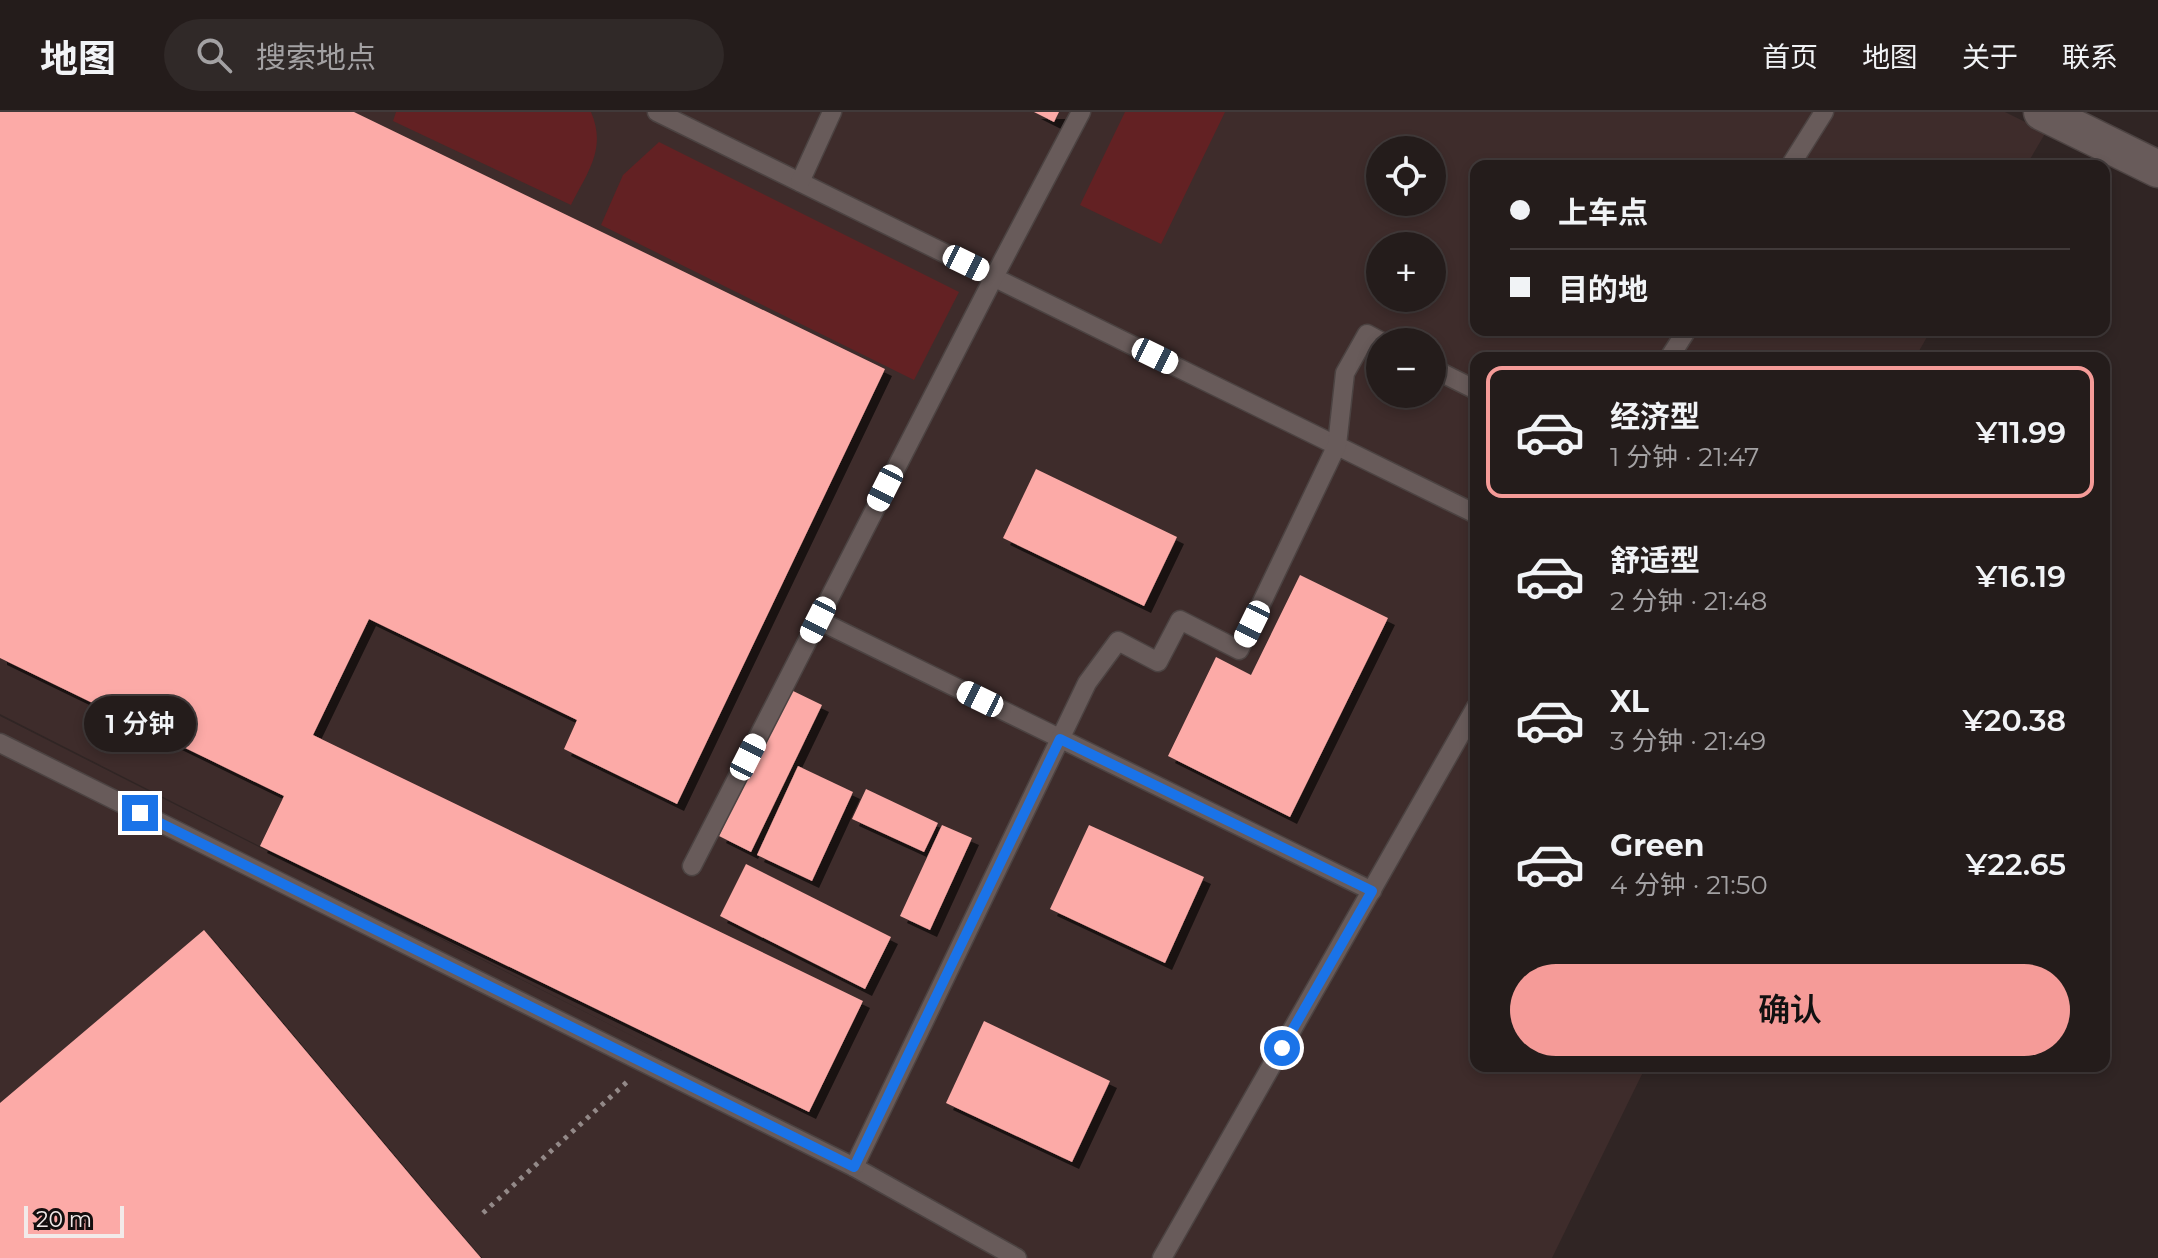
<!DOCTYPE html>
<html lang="zh">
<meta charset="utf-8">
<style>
:root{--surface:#241c1b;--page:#302928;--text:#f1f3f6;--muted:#a3a1a3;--line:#413a3a;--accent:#f59b98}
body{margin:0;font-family:Montserrat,"Noto Sans SC",sans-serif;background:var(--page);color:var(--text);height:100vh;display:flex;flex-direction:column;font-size:30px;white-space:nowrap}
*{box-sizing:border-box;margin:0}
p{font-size:26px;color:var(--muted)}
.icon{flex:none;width:44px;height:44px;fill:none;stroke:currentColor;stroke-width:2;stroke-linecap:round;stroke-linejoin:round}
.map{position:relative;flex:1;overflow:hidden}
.side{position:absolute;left:1470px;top:240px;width:640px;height:720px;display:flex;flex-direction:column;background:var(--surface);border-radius:16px;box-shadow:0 4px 12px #0003,0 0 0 2px var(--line)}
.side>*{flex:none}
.top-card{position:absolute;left:1470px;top:48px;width:640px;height:176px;border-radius:16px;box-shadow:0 4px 12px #0003,0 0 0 2px var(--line);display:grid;align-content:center;height:176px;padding:0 40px;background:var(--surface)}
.fabs{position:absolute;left:1366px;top:24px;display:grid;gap:16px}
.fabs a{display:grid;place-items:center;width:80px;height:80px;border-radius:50%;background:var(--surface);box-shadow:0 4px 12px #0003,0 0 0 2px var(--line);font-size:40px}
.scale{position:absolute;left:24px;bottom:20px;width:100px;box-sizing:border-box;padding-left:8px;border:4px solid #f2eae9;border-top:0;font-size:22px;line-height:28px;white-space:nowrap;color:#f2eae9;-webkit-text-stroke:6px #140f0f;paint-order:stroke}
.end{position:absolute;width:36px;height:36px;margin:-18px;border:10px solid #1a73e8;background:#fff;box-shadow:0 0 0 4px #fff}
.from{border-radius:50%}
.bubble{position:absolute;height:56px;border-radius:28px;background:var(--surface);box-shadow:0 4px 12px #0003,0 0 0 2px var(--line);font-size:26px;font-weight:600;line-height:56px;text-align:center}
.car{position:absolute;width:24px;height:48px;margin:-24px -12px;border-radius:10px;box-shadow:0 0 6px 2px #0007;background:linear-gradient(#fff 24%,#345 0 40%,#fff 0 76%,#345 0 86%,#fff 0)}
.top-card b{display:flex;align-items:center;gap:28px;height:76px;font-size:30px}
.top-card b+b{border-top:2px solid var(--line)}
.top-card i{width:20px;height:20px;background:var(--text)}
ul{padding:14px 0 0;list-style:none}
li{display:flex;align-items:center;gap:24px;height:132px;margin:0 16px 12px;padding:0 24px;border:4px solid transparent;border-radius:16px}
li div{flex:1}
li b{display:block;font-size:30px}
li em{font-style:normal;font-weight:600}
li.current{border-color:var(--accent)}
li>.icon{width:72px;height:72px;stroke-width:1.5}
.action{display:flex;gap:16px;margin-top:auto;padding:16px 40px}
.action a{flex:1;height:92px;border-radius:48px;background:var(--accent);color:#111;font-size:32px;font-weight:600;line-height:92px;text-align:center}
header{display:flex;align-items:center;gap:48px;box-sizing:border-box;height:112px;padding:0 40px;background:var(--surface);border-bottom:2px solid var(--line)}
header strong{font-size:38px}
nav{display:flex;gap:44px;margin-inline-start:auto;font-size:28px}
.search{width:560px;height:72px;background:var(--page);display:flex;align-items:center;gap:20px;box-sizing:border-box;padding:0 28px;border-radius:44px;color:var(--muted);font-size:30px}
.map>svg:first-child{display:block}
.built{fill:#3e2c2b;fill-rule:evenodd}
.green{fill:#632123}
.building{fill:#fcaaa7;filter:url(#shadow)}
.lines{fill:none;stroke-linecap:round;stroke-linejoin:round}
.service-casing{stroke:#4c4342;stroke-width:21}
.minor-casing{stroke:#4c4342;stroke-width:39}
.path{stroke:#938988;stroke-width:5;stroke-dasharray:4 6;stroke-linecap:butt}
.service{stroke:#685b5a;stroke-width:18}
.minor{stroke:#685b5a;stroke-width:36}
.route{stroke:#1a73e8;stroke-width:10}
</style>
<header>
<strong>地图</strong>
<div class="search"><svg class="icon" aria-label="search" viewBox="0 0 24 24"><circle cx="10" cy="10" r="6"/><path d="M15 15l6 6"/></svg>搜索地点</div>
<nav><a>首页</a><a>地图</a><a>关于</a><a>联系</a></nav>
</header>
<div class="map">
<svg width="2158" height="1146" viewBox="0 0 2158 1146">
<defs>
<filter id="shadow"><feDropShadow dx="7" dy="7" stdDeviation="0" flood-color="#0009"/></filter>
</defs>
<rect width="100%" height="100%" fill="#302524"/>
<path class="built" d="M0,0H2005L2046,20L2026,54H1476V218H1931L1915,246H1476V954H1646L1552,1146H0V604L662,939L0,602ZM1380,38H1432V90H1380ZM1380,134H1432V186H1380ZM1380,230H1432V282H1380Z"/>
<g class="green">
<path d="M396,0H591C607,37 587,61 571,93L393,9Z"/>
<path d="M1125,0H1225L1161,132L1080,93Z"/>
<path d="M659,30L959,180L914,268L601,113L623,63Z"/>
</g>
<g class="building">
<path d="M0,0H354L885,257L677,692L564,637L577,608L369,507L313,623L863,889L809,1000L260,734L284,684L0,546Z"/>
<path d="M1034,0H1059L1054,10Z"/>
<path d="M1036,357L1177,425L1144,494L1003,426Z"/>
<path d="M1300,463L1388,506L1290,705L1168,644L1216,545L1251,563Z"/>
<path d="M789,577L822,593L751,740L719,724Z"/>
<path d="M798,654L853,680L812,769L757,743Z"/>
<path d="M866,677L938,711L924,740L852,707Z"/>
<path d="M942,713L972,726L930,818L900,804Z"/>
<path d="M1089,713L1204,765L1165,851L1050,797Z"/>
<path d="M746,752L891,825L865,877L720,804Z"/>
<path d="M204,818L432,1089L481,1146H0V991Z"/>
<path d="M984,909L1110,969L1072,1050L946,991Z"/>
</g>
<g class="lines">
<g class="service-casing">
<g id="service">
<path d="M657,0L1476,402"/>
<path d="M1790,54L1824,0"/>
<path d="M800,70L832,0"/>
<path d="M1669,246L1687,218"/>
<path d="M1432,256L1476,278"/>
<path d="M818,508L1372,779"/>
<path d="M0,631L854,1055L1017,1146"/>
<path d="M692,754L994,165L1081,0"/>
<path d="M854,1055L1087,571L1118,529L1158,550L1180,508L1239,538L1337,333L1345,261L1367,222L1382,230"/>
<path d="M1162,1146L1476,595"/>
</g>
</g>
<g class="minor-casing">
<path id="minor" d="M2042,0L2158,57"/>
</g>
<path class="path" d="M483,1101L628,969"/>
<use href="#service" class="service"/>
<use href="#minor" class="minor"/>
</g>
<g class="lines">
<path class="route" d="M140,701L854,1055L1060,627L1372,779L1282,936"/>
</g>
</svg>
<div class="fabs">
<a><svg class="icon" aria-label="locate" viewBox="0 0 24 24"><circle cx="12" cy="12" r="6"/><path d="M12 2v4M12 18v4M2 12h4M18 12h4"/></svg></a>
<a>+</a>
<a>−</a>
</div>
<div class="scale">20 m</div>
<i class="end from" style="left:1282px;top:936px"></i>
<i class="end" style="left:140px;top:701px"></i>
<div class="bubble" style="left:84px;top:584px;width:112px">1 分钟</div>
<i class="car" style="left:966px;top:151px;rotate:116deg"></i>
<i class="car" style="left:1155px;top:244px;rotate:116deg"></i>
<i class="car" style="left:885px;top:376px;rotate:207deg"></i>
<i class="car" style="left:818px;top:508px;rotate:207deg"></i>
<i class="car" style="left:1252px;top:512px;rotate:206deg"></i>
<i class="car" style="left:980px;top:587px;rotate:296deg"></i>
<i class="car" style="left:748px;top:645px;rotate:27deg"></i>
<div class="top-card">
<b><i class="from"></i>上车点</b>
<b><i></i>目的地</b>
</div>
<section class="side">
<ul>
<li class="current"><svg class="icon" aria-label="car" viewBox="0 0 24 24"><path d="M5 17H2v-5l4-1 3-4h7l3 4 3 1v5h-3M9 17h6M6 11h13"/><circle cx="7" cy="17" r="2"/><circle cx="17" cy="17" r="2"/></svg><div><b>经济型</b><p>1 分钟 · 21:47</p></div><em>¥11.99</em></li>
<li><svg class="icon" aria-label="car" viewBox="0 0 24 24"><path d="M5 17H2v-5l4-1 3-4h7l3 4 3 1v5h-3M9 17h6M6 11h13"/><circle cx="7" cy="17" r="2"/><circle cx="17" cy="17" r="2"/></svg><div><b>舒适型</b><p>2 分钟 · 21:48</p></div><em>¥16.19</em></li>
<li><svg class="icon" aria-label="car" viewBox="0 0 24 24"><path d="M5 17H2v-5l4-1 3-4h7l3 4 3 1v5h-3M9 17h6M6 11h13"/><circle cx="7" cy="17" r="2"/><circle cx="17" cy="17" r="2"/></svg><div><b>XL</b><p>3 分钟 · 21:49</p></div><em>¥20.38</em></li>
<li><svg class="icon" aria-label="car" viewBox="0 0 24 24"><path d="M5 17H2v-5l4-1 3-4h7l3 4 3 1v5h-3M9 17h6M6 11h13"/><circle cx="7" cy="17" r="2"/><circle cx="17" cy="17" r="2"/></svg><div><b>Green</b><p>4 分钟 · 21:50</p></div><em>¥22.65</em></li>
</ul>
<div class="action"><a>确认</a></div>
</section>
</div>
